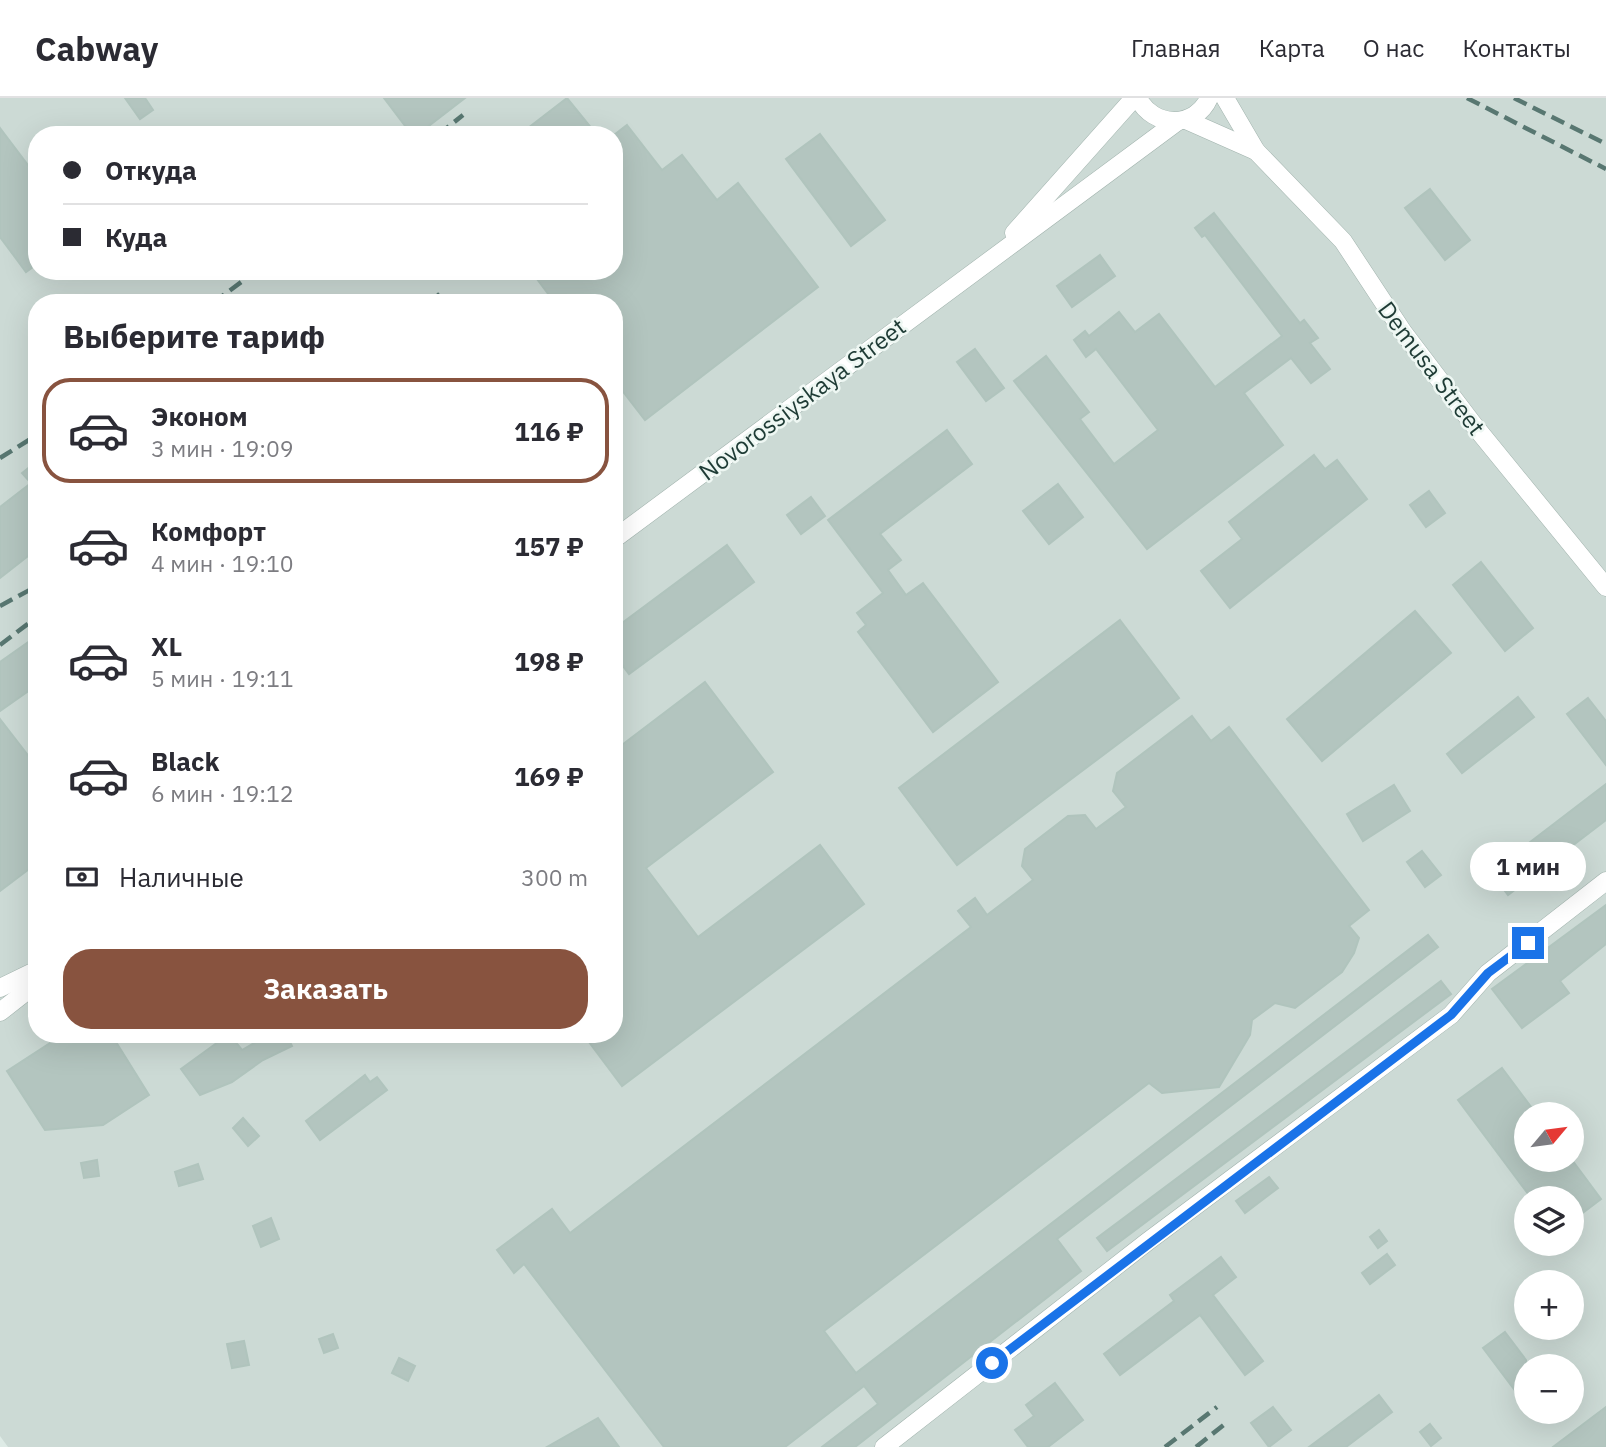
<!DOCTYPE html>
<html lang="ru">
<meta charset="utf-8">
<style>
:root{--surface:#fff;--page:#f2f2f3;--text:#2b2b33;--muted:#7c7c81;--line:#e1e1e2;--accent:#88533f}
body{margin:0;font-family:"IBM Plex Sans",sans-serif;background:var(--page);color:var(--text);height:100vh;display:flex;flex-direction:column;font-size:26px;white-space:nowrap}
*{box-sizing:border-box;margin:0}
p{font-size:23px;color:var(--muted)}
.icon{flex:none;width:38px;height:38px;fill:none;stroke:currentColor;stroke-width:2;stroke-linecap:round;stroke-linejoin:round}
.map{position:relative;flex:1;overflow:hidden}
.side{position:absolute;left:28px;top:196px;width:595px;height:749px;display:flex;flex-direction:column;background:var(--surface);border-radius:28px;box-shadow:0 7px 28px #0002}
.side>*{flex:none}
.banner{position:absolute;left:28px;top:28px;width:595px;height:154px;border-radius:28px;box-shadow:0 7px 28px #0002;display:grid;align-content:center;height:154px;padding:0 35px;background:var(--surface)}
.needle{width:46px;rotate:61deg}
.fabs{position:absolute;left:1514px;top:1004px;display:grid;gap:14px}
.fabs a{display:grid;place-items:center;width:70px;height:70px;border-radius:50%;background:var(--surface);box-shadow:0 7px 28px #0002;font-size:35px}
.end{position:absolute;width:32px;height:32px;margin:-16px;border:9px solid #1a73e8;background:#fff;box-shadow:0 0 0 4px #fff}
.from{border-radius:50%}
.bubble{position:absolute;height:49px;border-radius:24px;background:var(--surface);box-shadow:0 7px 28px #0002;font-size:23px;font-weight:800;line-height:49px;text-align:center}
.banner b{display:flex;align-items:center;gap:24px;height:66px;font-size:26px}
.banner b+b{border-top:2px solid var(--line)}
.banner i{width:18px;height:18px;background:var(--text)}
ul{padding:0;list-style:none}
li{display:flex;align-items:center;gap:21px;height:105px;margin:0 14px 10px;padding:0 21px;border:4px solid transparent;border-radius:28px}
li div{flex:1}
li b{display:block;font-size:26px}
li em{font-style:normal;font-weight:800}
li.active{border-color:var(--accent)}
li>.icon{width:63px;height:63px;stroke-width:1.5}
h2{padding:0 35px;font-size:32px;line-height:84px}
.pay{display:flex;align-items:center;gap:18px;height:77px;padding:0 35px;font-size:26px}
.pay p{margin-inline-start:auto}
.cta{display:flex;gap:14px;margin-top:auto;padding:14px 35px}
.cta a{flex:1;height:80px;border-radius:28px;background:var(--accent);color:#fff;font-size:28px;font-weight:800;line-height:80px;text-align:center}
header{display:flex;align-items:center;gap:42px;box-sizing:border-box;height:98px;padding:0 35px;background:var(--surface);border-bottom:2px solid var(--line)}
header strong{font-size:33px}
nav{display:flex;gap:38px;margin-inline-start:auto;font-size:24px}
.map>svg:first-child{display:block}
.built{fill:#ccdad5;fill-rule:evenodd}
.building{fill:#b3c5bf;stroke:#b0c4bd;stroke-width:2}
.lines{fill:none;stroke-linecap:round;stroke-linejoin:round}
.minor-casing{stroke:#a1b3ad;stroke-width:19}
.minor{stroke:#fff;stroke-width:18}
.rail{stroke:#587771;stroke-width:4.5;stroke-dasharray:14 7;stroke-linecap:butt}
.route{stroke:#1a73e8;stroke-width:9}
.labels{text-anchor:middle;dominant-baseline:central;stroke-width:5;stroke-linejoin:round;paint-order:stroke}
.street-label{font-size:24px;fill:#1e3b35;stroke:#eef7f3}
</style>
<header>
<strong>Cabway</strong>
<nav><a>Главная</a><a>Карта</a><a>О нас</a><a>Контакты</a></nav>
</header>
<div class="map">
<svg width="1606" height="1349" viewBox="0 0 1606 1349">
<rect width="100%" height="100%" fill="#deebe6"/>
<path class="built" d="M0,0H1606V1349H8L0,1338ZM37,37H614V173H37ZM37,205H614V936H37ZM1526,1017H1572V1062H1526ZM1526,1101H1572V1146H1526ZM1526,1185H1572V1230H1526ZM1526,1269H1572V1314H1526Z"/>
<g class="building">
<path d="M125,0H145L153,12L140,21Z"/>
<path d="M384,0H465L417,37H412Z"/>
<path d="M567,0L597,37H519Z"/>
<path d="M627,27L662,72L682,57L717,102L738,85L818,189L645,322L614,282V205H555L531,173H614V37Z"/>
<path d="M0,30L37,79V166L26,174L0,139Z"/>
<path d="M820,36L885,122L851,148L786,61Z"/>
<path d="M1430,91L1470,142L1445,162L1405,110Z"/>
<path d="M1214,115L1300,225L1304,222L1318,240L1310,245L1330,271L1311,285L1291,260L1244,295L1283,347L1147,451L1014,283L1046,258L1089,314L1080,321L1114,366L1158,332L1096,251L1086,259L1074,242L1085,233L1089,238L1119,214L1135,234L1159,216L1215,289L1282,238L1205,137L1202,139L1195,130Z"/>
<path d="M1100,157L1115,178L1072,209L1057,188Z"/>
<path d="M975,251L1004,290L986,303L957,264Z"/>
<path d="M947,332L972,366L880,436L901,462L888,472L906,497L923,485L998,584L933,634L858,534L866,527L857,515L883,495L828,422Z"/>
<path d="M1314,357L1325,371L1337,362L1367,401L1230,510L1201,473L1242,441L1229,424Z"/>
<path d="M37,363V451L0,480V409L31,385L22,375Z"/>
<path d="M1058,386L1083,419L1049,446L1023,413Z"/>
<path d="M1429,393L1445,415L1426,429L1410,407Z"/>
<path d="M811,399L825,418L801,436L787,417Z"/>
<path d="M727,447L754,484L629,576L614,556V531Z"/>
<path d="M1481,464L1533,530L1505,553L1453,487Z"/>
<path d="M1415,513L1451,555L1322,663L1287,621Z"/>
<path d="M1120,522L1179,600L957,767L899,690Z"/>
<path d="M37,538V587L0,613V564Z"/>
<path d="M705,584L773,674L646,770L698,839L820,747L864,806L622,988L583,936H614V653Z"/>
<path d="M1518,599L1534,619L1462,675L1447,656Z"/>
<path d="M1588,600L1606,623V667L1567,616Z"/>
<path d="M1192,618L1211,643L1229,629L1369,812L1349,828L1359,840L1354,855L1342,874L1295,910L1275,905L1252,922L1250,937L1219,989L1162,995L1149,985L824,1233L856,1275L1428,837L1438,849L1057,1141L1081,1173L855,1349H822L878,1306L864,1288L785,1349H664L524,1166L514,1175L497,1152L552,1111L570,1135L971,829L958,813L975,800L987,817L1033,782L1022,768L1025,751L1068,718L1085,717L1096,731L1126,709L1113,693L1117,675Z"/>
<path d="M0,621L37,669V765L0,793Z"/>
<path d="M1606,686V722L1508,797L1491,774Z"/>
<path d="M1394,687L1410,713L1363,743L1347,716Z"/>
<path d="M1422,753L1441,777L1425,789L1407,764Z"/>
<path d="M1606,807V846L1560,883L1569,895L1522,930L1492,891Z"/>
<path d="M1441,883L1451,896L1107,1153L1097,1140Z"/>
<path d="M64,936H111L149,997L103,1027L45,1032L7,973Z"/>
<path d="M229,936L242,952L270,936H286L292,948L263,962L232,984L200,997L181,971Z"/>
<path d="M1502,970L1537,1017H1526V1062H1572L1601,1101L1572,1123V1101H1532L1458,1002Z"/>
<path d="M365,977L370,984L377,979L387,992L320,1042L306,1023Z"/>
<path d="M243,1020L259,1038L248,1048L233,1030Z"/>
<path d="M97,1062L99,1078L84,1080L81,1065Z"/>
<path d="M198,1066L203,1081L179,1088L175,1074Z"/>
<path d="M1269,1079L1278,1090L1245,1115L1236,1103Z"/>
<path d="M271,1120L279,1141L261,1149L253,1128Z"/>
<path d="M1379,1132L1387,1143L1378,1150L1370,1139Z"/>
<path d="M1387,1156L1395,1167L1370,1186L1362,1175Z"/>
<path d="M1221,1159L1236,1179L1213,1197L1263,1263L1245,1277L1200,1217L1120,1277L1104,1256L1174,1203L1170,1197Z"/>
<path d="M1505,1234L1526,1262V1307L1483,1250Z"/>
<path d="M333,1236L338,1250L324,1255L319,1241Z"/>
<path d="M244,1243L249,1267L232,1270L227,1246Z"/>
<path d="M399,1260L415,1268L408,1283L392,1275Z"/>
<path d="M1055,1285L1083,1322L1048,1349H1028L1015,1332L1034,1318L1026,1307Z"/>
<path d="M1379,1297L1392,1314L1346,1349H1309Z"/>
<path d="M1273,1309L1291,1332L1269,1349L1251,1325Z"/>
<path d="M1606,1309V1349H1553Z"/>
<path d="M598,1320L619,1349H547Z"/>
<path d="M1430,1326L1441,1340L1431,1348L1420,1334Z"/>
</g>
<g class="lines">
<g class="minor-casing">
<g id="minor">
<path d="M1138,0C1153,30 1195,31 1209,0"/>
<path d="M1225,0L1256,53L1343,143L1403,234L1473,326L1606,489"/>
<path d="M1186,22L1256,53"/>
<path d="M1014,135L1134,0"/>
<path d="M614,441L1178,23"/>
<path d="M0,890L37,872"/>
<path d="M0,914L37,885"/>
<path d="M884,1349L1147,1144L1451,917L1488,875L1606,783"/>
</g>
</g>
<use href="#minor" class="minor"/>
<g class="rail">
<path d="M1467,0L1606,71"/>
<path d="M1514,0L1606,46"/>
<path d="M438,37L463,17"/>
<path d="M213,205L256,173"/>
<path d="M429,205L443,193"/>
<path d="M0,360L37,337"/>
<path d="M0,508L37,488"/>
<path d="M0,547L37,519"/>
<path d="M1165,1349L1217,1309"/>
<path d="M1196,1349L1226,1325"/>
</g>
</g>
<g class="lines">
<path class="route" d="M992,1265L1451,917L1488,875L1528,845"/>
</g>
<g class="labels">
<g class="street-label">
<text transform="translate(1432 270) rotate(53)">Demusa Street</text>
<text transform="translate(802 301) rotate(-37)">Novorossiyskaya Street</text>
</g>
</g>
</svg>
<div class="fabs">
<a><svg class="needle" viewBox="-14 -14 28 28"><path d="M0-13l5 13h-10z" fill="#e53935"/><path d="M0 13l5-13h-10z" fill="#7c7c81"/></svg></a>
<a><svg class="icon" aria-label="layers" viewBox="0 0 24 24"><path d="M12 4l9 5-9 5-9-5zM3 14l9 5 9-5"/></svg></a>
<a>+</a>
<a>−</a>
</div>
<i class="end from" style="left:992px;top:1265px"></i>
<i class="end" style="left:1528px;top:845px"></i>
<div class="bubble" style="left:1470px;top:744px;width:116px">1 мин</div>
<div class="banner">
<b><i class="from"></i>Откуда</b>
<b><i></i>Куда</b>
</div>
<section class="side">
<h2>Выберите тариф</h2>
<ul>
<li class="active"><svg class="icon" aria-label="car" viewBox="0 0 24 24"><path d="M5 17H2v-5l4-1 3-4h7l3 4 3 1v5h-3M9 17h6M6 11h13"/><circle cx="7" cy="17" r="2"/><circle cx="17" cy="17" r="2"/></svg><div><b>Эконом</b><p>3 мин · 19:09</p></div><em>116 ₽</em></li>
<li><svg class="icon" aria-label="car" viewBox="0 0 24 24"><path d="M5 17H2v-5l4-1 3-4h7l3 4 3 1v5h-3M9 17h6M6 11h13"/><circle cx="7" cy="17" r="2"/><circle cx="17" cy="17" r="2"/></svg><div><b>Комфорт</b><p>4 мин · 19:10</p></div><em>157 ₽</em></li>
<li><svg class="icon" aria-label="car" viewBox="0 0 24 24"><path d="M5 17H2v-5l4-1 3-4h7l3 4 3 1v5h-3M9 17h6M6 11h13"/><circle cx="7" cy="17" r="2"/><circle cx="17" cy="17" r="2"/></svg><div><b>XL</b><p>5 мин · 19:11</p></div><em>198 ₽</em></li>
<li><svg class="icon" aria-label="car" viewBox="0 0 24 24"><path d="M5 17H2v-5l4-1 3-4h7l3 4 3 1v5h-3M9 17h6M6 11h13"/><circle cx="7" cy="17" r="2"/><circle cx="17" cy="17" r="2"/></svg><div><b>Black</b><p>6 мин · 19:12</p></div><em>169 ₽</em></li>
</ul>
<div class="pay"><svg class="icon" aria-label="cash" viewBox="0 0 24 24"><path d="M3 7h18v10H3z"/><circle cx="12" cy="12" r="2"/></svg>Наличные<p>300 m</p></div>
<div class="cta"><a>Заказать</a></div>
</section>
</div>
